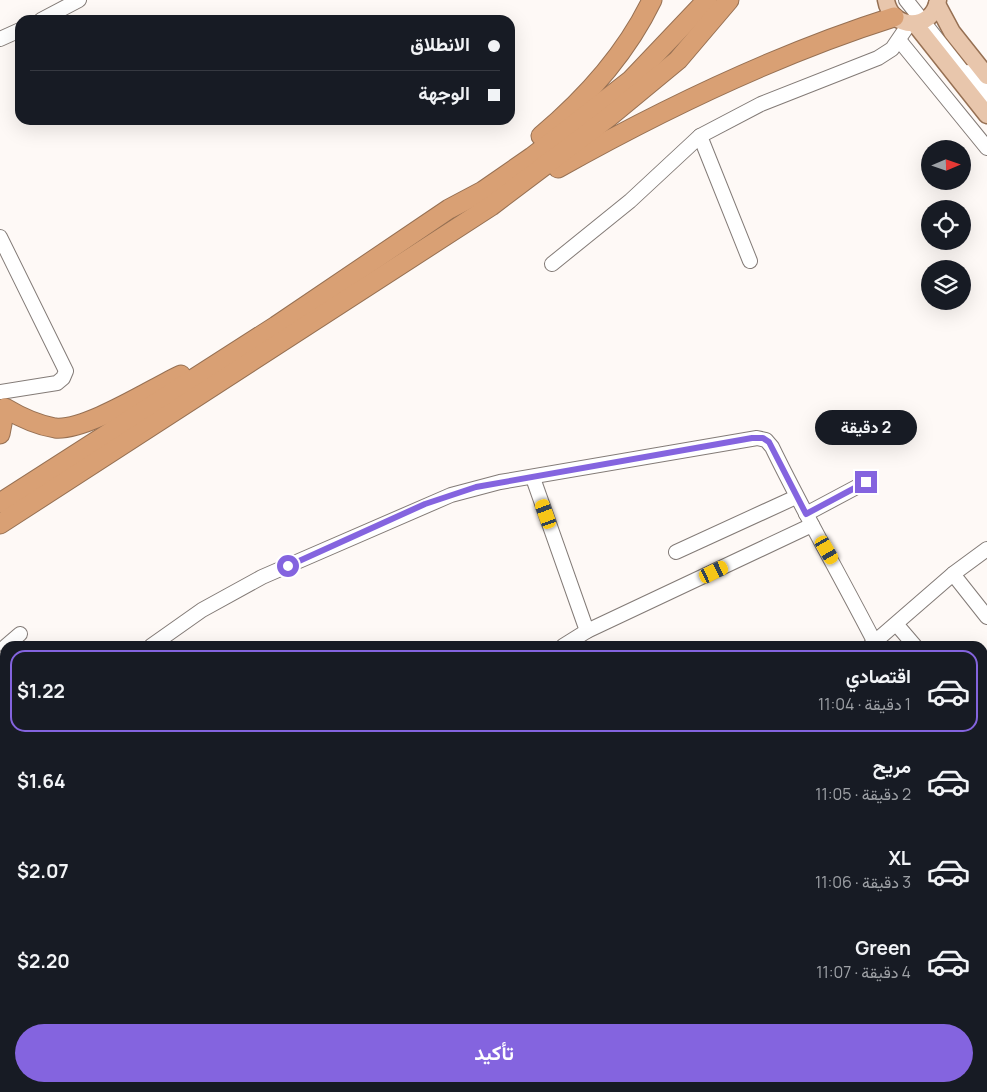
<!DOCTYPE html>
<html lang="ar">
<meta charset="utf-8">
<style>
:root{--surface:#171b24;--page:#20242c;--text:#f1f3f6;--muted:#9ea1a6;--line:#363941;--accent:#8464df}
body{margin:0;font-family:Manrope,Vazirmatn,sans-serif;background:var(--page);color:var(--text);direction:rtl;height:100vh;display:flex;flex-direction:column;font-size:19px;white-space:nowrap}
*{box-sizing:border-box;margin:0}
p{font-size:16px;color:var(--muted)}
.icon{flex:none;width:28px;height:28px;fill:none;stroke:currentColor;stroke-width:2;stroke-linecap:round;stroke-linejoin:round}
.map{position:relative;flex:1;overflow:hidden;direction:ltr}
.panel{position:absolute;left:0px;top:641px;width:988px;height:451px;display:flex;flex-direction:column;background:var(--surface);border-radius:15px 15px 0 0;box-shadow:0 5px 20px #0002;direction:rtl}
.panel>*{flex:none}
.top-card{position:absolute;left:15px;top:15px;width:500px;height:110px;border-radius:15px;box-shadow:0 5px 20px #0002;direction:rtl;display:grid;align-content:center;height:110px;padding:0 15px;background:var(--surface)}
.needle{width:32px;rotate:88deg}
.tools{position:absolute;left:921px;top:140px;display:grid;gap:10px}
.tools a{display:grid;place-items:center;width:50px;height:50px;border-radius:50%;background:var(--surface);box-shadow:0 5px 20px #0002;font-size:25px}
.end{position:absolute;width:22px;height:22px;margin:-11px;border:6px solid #8464df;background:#fff;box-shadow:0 0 0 2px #fff}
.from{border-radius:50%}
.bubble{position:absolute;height:35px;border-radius:18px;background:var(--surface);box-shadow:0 5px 20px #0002;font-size:16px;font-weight:700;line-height:35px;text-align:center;direction:rtl}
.car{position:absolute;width:15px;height:30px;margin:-15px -8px;border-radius:6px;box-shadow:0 0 4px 1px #0007;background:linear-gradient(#f5c518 24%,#345 0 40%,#f5c518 0 76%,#345 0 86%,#f5c518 0)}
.top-card b{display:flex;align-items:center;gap:18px;height:48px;font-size:19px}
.top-card b+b{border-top:1px solid var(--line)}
.top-card i{width:12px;height:12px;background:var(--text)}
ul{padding:9px 0 0;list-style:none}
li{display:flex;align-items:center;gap:15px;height:82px;margin:0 10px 8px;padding:0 5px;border:2px solid transparent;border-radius:15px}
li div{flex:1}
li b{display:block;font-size:19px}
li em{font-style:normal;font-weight:700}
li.on{border-color:var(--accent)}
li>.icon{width:45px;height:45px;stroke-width:1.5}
.primary-button{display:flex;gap:10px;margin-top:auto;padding:10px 15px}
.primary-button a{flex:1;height:58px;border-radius:30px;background:var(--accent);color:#fff;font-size:20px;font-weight:700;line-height:58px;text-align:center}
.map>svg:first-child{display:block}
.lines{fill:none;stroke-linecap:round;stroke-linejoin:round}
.minor-casing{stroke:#837b77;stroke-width:16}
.major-casing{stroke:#967053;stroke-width:19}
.highway-casing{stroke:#967053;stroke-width:21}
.path{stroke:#8b8784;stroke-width:2;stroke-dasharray:4 4;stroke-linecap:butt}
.minor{stroke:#fff;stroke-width:14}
.major{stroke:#e8c6ac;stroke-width:16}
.highway{stroke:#d9a074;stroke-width:19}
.route{stroke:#8464df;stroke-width:6}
</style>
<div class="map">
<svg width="987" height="1092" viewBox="0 0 987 1092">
<rect width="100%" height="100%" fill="#fef9f6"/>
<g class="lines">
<g class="minor-casing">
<g id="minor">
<path d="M906,0L971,82"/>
<path d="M41,20L79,0"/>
<path d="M0,39L20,30"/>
<path d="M899,40L987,148"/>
<path d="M969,72L987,95"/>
<path d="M700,136L750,261"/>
<path d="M0,237L66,371L63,378L57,383L0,392"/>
<path d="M552,264L630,201L700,136L761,104L878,58L892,49L909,24"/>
<path d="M533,478L587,631L563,646"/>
<path d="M806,514L866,482"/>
<path d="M676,552L796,497"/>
<path d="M953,574L987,617"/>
<path d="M897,625L915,646"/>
<path d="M587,631L812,525"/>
<path d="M6,646L20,634"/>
<path d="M151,646L202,610L262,577L451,495L500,482L757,438L766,440L772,447C804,513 841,577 875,643"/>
<path d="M870,646L953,574L987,549"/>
<path d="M0,705L5,704"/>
<path d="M982,728L987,734"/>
<path d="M0,848L5,850"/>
<path d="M0,915L5,917"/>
<path d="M0,965L5,967"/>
<path d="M0,1028L5,1030"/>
<path d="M0,1079L5,1081"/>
<path d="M23,1088L36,1092"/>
<path d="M179,1088L189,1092"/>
<path d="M223,1088L227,1092"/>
<path d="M528,1088L531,1092"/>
<path d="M91,1092L93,1088"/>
<path d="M153,1092L155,1088"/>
<path d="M984,1092L987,1090"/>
</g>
</g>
<g class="major-casing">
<g id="major">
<path d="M886,0C891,31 933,31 938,0"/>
<path d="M937,4L952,32L987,76"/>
<path d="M915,24L987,115"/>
</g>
</g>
<g class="highway-casing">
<g id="highway">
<path d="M541,136C585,99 627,52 652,0"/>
<path d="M558,168C665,108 777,54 894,17"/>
<path d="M0,434L5,408C20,417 37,425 55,428C86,431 151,389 181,375"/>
<path d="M0,503L276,326L449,209L483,191L532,157L631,80L707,0"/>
<path d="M0,524L491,206L609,117L678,60L729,0"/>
</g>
</g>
<path class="path" d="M414,1092L420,1088"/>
<use href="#minor" class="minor"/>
<use href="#major" class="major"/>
<use href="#highway" class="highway"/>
</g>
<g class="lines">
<path class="route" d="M288,566L425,504L476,487L752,438H763L769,442L806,514L866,482"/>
</g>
</svg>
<div class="tools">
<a><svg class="needle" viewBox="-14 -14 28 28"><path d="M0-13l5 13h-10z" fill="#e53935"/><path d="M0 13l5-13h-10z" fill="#9ea1a6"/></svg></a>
<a><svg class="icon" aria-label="locate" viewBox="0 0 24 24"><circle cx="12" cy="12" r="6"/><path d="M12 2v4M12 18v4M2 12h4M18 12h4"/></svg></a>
<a><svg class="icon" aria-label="layers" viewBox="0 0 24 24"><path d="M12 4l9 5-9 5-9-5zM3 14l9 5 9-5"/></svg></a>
</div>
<i class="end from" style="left:288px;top:566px"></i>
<i class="end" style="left:866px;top:482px"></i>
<div class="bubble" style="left:815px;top:410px;width:102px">2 دقيقة</div>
<i class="car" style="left:546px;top:514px;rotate:340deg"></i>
<i class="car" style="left:827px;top:550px;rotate:150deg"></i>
<i class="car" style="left:714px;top:572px;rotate:64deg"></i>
<div class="top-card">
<b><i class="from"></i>الانطلاق</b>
<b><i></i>الوجهة</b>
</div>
<section class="panel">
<ul>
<li class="on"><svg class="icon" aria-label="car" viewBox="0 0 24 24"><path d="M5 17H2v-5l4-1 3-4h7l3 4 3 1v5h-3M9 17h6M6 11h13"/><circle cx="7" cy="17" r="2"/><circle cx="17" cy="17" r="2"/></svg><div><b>اقتصادي</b><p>1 دقيقة · 11:04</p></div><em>$1.22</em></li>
<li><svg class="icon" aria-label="car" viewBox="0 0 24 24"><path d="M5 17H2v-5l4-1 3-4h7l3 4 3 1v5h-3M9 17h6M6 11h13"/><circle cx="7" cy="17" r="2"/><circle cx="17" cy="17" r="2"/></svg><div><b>مريح</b><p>2 دقيقة · 11:05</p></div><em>$1.64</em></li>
<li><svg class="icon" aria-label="car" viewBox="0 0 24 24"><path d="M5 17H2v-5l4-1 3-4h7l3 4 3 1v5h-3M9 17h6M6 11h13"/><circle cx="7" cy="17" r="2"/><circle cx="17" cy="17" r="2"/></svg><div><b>XL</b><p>3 دقيقة · 11:06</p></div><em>$2.07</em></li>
<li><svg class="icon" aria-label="car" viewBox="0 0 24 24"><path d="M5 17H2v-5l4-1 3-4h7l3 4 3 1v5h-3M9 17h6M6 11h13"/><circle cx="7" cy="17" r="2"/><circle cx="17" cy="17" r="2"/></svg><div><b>Green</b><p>4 دقيقة · 11:07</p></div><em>$2.20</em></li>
</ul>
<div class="primary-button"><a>تأكيد</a></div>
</section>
</div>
